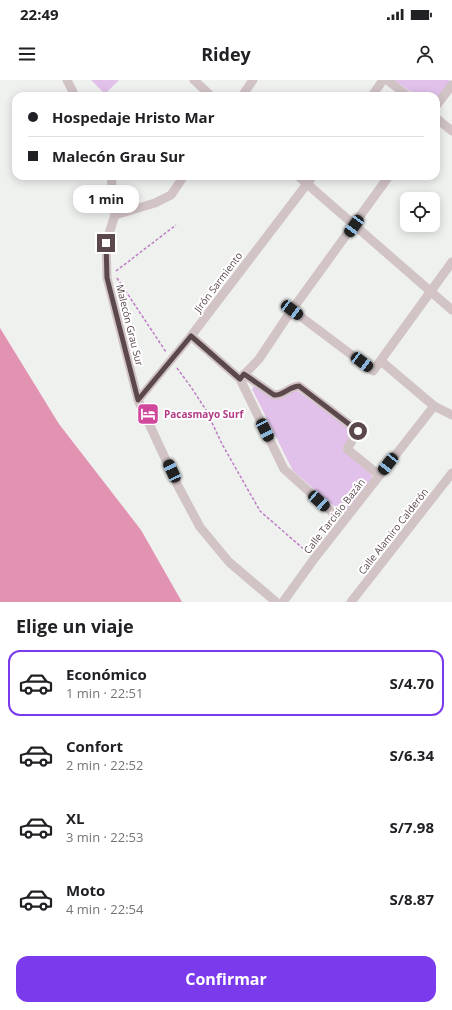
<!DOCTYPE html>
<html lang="es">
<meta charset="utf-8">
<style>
:root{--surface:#fff;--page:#f6f6f6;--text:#202124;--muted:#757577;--line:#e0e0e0;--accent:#7c3aed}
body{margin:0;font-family:"Open Sans",sans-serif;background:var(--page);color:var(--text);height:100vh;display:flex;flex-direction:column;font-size:15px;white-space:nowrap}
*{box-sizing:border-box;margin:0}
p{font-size:13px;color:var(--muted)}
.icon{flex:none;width:22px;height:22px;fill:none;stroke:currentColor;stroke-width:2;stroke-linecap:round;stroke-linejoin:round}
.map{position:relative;height:522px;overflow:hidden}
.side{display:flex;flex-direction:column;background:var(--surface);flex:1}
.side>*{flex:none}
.hud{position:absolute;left:12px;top:12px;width:428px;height:88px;border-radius:12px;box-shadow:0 2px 10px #0003;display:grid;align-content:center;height:88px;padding:0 16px;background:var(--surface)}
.buttons{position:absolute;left:400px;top:112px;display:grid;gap:8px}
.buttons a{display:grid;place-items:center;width:40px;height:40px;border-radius:8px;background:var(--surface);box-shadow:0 2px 10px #0003;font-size:20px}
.end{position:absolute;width:18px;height:18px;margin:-9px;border:5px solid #5a484b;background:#fff;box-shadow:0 0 0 2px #fff}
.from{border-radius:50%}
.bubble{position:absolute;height:28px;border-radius:12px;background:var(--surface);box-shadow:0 2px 10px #0003;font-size:13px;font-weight:700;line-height:28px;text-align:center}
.car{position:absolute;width:12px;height:24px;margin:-12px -6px;border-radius:5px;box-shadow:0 0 3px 1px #0007;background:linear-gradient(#222 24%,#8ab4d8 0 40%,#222 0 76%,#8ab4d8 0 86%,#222 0)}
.hud b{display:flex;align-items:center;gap:14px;height:38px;font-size:15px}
.hud b+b{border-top:1px solid var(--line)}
.hud i{width:10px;height:10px;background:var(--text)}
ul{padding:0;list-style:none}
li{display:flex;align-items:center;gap:12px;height:66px;margin:0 8px 6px;padding:0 8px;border:2px solid transparent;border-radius:12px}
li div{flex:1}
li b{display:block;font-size:15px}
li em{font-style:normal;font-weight:700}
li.current{border-color:var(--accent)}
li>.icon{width:36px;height:36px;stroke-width:1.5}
h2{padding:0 16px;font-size:18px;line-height:48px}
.primary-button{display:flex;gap:8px;margin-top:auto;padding:8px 16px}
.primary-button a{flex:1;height:46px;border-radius:12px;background:var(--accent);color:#fff;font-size:16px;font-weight:700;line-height:46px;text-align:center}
.status{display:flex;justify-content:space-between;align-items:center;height:28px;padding:0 20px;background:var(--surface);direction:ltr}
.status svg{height:11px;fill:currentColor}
header{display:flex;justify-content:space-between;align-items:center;height:52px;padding:0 16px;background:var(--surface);font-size:18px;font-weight:700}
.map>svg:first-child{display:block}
.green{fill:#e1c1ea}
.water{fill:#e393b2}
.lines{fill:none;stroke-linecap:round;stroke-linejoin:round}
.path{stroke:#be7dc5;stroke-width:1.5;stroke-dasharray:3 2;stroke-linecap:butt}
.minor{stroke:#d2c3c5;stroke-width:9}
.route{stroke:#5a484b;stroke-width:5}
.labels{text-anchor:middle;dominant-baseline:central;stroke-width:4;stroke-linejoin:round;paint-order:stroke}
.street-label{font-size:10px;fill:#5a484b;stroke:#fff}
.hotel-label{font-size:10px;font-weight:bold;fill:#b23c85;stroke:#fff;text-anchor:start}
</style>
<div class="status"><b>22:49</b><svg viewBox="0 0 49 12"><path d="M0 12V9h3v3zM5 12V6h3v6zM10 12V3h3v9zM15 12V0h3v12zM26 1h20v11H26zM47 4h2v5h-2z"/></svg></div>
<header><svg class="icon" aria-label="menu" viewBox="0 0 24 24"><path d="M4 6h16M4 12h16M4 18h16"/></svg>Ridey<svg class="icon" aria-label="person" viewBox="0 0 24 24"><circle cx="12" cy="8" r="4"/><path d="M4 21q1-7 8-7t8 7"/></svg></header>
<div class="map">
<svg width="452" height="522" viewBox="0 0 452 522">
<rect width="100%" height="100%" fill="#eff1ef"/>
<g class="green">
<path d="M91,0H119L105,14Z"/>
<path d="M394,0H449L450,1L436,21V16H417Z"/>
<path d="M254,306L277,319L296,310L353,351L342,370L372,395V401L346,433L341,432L293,391L252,309Z"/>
</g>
<path class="water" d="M0,248L59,344L141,450L182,522H0Z"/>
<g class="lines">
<g class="path">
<path d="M116,191L176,145"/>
<path d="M117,198L166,272"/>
<path d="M177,288L191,307L206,330L222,364L260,431L307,472"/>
</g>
<g class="minor">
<path d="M67,0L75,16"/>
<path d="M194,0L211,16"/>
<path d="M387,0L408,16"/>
<path d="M242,16L253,0"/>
<path d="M372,16L383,0"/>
<path d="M436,26L452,5"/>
<path d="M436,38L452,51"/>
<path d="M111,96L115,135L106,163L107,198L138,320L178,406L200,447L229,482L276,522"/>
<path d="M298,96L452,230"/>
<path d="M115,135L155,123L171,115L184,96"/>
<path d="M292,230L373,291L452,182"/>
<path d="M191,256L240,299L284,389L343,442"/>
<path d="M381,281L434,326L452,335"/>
<path d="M244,294L274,315C284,316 288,307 299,306L358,351L347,369L379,395"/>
<path d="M240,299L259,279L289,234L389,96"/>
<path d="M138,320L191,256L313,96"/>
<path d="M283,522L314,479L434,326"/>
<path d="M351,522L452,393"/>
</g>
</g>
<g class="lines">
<path class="route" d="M106,163L107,198L138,320L191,256L240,299L244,294L274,315C283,316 288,307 299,306L358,351"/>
</g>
<defs>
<g id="hotel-square" transform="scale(1.15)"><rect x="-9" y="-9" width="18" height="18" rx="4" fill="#d1479c" stroke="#fff"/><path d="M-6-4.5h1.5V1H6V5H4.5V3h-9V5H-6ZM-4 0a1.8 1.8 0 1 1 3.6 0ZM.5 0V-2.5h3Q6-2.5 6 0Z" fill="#fff"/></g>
</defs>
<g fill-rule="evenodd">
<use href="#hotel-square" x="148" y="334"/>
</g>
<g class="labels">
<g class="street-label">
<text transform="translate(218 202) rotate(-53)">Jirón Sarmiento</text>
<text transform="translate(130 245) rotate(76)">Malecón Grau Sur</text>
<text transform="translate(334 436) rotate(-52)">Calle Tarcisio Bazán</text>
<text transform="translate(393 451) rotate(-52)">Calle Alamiro Calderón</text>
</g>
<g class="hotel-label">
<text x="164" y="334">Pacasmayo Surf</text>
</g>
</g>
</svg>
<div class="buttons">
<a><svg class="icon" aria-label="locate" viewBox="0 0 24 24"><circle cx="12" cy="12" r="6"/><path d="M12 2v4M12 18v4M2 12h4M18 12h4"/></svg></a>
</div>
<i class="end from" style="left:358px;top:351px"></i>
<i class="end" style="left:106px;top:163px"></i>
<div class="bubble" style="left:73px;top:105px;width:66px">1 min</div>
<i class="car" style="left:354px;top:146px;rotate:216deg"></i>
<i class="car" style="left:292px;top:230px;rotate:127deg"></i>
<i class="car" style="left:362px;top:282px;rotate:127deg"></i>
<i class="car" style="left:265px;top:350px;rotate:154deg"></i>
<i class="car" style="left:388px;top:384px;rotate:218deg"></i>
<i class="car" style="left:172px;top:391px;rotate:335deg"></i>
<i class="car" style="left:319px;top:421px;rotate:132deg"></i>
<div class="hud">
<b><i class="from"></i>Hospedaje Hristo Mar</b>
<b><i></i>Malecón Grau Sur</b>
</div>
</div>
<section class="side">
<h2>Elige un viaje</h2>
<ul>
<li class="current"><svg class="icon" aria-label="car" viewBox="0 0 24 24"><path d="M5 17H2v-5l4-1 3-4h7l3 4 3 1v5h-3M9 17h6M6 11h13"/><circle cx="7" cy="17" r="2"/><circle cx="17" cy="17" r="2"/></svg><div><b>Económico</b><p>1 min · 22:51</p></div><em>S/4.70</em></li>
<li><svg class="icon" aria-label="car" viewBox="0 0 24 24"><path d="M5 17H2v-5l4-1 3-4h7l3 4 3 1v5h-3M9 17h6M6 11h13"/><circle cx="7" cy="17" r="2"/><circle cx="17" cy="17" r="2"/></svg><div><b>Confort</b><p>2 min · 22:52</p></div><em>S/6.34</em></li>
<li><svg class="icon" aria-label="car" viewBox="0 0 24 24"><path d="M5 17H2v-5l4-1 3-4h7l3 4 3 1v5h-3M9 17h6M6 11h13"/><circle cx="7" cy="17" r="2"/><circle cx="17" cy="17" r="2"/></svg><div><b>XL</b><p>3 min · 22:53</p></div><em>S/7.98</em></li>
<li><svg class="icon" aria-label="car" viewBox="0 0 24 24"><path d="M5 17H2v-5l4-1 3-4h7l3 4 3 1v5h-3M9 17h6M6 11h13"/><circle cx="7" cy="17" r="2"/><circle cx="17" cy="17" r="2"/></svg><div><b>Moto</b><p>4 min · 22:54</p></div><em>S/8.87</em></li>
</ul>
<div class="primary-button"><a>Confirmar</a></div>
</section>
